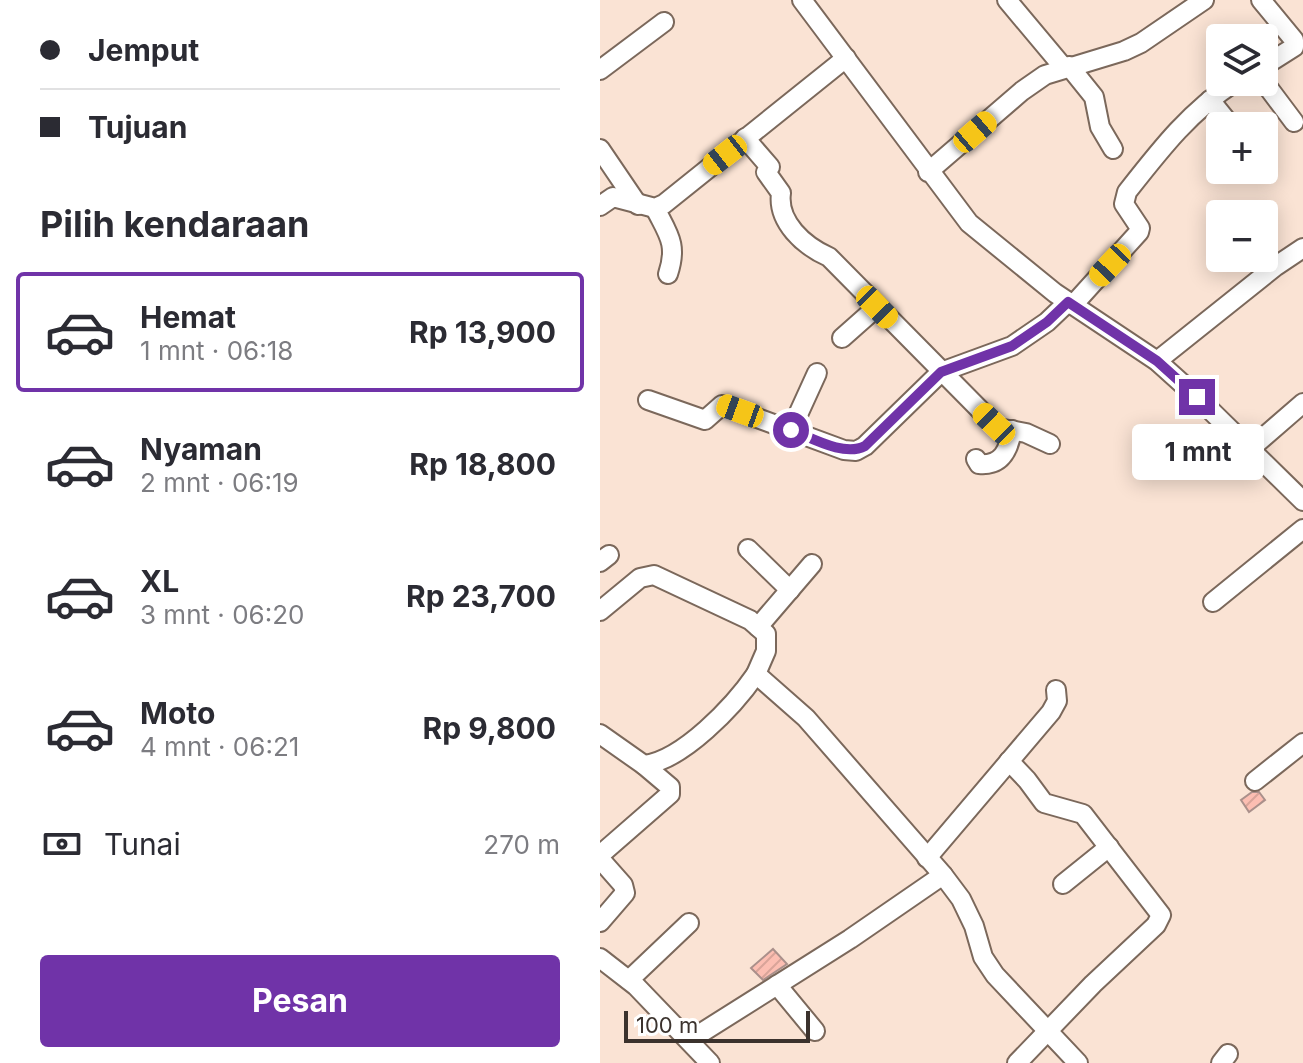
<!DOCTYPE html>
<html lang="id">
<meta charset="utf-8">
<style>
:root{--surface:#fff;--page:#f7f7f7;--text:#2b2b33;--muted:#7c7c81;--line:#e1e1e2;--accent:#7033a8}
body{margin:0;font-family:Inter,sans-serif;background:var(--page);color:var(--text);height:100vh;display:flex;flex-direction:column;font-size:30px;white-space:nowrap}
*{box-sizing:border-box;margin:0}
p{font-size:26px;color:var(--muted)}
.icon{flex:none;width:44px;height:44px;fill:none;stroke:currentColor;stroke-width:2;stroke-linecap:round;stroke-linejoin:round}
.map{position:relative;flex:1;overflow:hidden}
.side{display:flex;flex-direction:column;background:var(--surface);width:600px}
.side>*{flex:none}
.top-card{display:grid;align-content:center;height:176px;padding:0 40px;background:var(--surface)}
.fabs{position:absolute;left:606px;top:24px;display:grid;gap:16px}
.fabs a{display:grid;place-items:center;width:72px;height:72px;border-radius:8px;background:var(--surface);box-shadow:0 4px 20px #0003;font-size:40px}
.scale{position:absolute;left:24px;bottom:20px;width:186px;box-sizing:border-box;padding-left:8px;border:4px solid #3b322d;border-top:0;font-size:22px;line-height:28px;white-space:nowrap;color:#3b322d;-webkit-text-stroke:6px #fff;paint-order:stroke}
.end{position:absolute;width:36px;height:36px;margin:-18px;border:10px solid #7033a8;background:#fff;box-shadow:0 0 0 4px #fff}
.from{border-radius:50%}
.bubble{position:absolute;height:56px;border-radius:8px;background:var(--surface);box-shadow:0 4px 20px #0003;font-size:26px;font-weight:700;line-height:56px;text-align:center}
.car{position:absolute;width:24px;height:48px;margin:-24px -12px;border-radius:10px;box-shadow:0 0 6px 2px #0007;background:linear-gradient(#f5c518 24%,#345 0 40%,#f5c518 0 76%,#345 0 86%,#f5c518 0)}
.top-card b{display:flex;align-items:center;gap:28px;height:76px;font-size:30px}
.top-card b+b{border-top:2px solid var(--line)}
.top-card i{width:20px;height:20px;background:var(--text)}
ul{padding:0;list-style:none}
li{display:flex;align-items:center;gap:24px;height:120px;margin:0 16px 12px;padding:0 24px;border:4px solid transparent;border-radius:8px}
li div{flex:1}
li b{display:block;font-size:30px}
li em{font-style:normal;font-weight:700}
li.selected{border-color:var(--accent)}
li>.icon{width:72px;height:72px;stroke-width:1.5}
h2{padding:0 40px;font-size:36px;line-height:96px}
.pay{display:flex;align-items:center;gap:20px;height:88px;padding:0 40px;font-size:30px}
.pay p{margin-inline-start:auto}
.cta{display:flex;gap:16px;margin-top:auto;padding:16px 40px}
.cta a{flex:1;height:92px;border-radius:8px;background:var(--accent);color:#fff;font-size:32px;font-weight:700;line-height:92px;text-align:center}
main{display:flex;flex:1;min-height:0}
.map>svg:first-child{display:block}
.building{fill:url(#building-hatch);stroke:#aa908b;stroke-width:2}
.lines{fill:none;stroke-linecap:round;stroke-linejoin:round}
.minor-casing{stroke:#7b685b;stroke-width:22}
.minor{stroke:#fff;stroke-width:18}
.route{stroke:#7033a8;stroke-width:10}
</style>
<main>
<section class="side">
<div class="top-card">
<b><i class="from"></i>Jemput</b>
<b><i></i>Tujuan</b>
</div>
<h2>Pilih kendaraan</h2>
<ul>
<li class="selected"><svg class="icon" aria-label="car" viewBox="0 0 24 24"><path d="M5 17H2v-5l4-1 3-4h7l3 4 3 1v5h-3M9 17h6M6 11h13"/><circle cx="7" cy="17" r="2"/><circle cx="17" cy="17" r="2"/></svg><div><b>Hemat</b><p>1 mnt · 06:18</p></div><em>Rp 13,900</em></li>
<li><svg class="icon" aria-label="car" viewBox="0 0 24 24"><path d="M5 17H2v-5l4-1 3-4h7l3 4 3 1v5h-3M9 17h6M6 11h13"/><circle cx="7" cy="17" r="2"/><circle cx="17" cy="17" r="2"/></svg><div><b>Nyaman</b><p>2 mnt · 06:19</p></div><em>Rp 18,800</em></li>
<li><svg class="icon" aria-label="car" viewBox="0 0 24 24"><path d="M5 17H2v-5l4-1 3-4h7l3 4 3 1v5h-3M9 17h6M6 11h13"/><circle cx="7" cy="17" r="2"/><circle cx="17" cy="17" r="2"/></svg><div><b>XL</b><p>3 mnt · 06:20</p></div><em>Rp 23,700</em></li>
<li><svg class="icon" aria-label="car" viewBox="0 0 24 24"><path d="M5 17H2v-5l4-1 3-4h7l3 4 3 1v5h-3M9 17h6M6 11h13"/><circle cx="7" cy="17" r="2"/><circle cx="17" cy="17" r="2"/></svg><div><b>Moto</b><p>4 mnt · 06:21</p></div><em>Rp 9,800</em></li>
</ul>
<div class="pay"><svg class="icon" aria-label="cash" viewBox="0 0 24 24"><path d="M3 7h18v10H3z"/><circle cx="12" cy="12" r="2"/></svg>Tunai<p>270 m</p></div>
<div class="cta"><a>Pesan</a></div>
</section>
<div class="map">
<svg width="703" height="1063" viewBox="0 0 703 1063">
<defs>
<pattern id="building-hatch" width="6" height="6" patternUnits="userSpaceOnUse" patternTransform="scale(2)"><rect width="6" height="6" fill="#fcbeb2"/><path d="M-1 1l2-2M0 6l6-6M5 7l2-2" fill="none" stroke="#d9a499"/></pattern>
</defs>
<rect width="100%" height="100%" fill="#fae3d4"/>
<g class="building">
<path d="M652,792H659L665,800L649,812L641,800Z"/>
<path d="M173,949L187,964L163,980L151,968Z"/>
</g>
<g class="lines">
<g class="minor-casing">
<g id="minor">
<path d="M202,0L369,223L455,293L557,361L597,397L703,501"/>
<path d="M407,0L464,68"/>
<path d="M661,0L694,40V47L664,66"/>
<path d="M469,66L494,97L500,127L513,149"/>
<path d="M0,70L64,22"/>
<path d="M664,82L694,122"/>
<path d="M610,100L631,126"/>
<path d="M145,138L170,167L166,172L181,193C177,222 204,246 229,257L398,428L426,433L450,444"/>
<path d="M0,149L38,205"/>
<path d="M328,172L422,91L445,75L524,51L541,43L604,0"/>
<path d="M0,206L13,197L55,208L64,204L246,58"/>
<path d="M55,208C68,234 78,244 68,274"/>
<path d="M473,305L539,232L540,228L524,204L527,192C560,150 590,111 635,82"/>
<path d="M242,338L277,307"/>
<path d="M557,361L676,266L703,248"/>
<path d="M48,400L105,420L122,405L244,450L256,451L265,446L341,372L412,346L447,322L468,302"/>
<path d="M191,430L217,373"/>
<path d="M650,449L703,403"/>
<path d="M376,459L379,464C402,466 409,450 412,430"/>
<path d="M148,549L190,590"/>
<path d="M0,562L9,555"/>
<path d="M613,602L703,529"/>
<path d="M0,611L40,578L54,575L150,620L166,634V651L156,674"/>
<path d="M158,627L212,564"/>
<path d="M0,734L44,765C83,760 134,706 156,674L206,718L343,875L361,899L374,926L383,957L395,975L478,1063"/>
<path d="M409,761L427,780L444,803L483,814L561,915L556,925L493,984L417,1063"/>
<path d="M655,781L703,743"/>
<path d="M0,855L70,794V787L44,765"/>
<path d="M327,858L451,712L457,701L456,690"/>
<path d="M0,859L23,885L25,893L0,922"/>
<path d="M463,884L509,847"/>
<path d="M0,958L36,986L110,1063"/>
<path d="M29,980L89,923"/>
<path d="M177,985L215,1031"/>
<path d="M90,1040L250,939L343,875"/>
<path d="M621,1063L628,1054"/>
</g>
</g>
<use href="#minor" class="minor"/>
</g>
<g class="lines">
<path class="route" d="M191,430C212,438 244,457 265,446L341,372L412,346L447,322L468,302L557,361L597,397"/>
</g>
</svg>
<div class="fabs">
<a><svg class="icon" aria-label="layers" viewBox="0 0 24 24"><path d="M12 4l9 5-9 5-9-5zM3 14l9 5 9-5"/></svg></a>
<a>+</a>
<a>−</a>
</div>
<div class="scale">100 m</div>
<i class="end from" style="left:191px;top:430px"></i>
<i class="end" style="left:597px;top:397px"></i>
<div class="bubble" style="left:532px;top:424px;width:132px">1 mnt</div>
<i class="car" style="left:375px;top:132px;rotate:49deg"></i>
<i class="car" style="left:125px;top:155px;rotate:232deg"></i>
<i class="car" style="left:510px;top:265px;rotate:223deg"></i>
<i class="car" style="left:277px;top:307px;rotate:136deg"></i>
<i class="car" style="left:140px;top:411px;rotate:290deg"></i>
<i class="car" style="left:394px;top:424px;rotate:314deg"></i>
</div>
</main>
